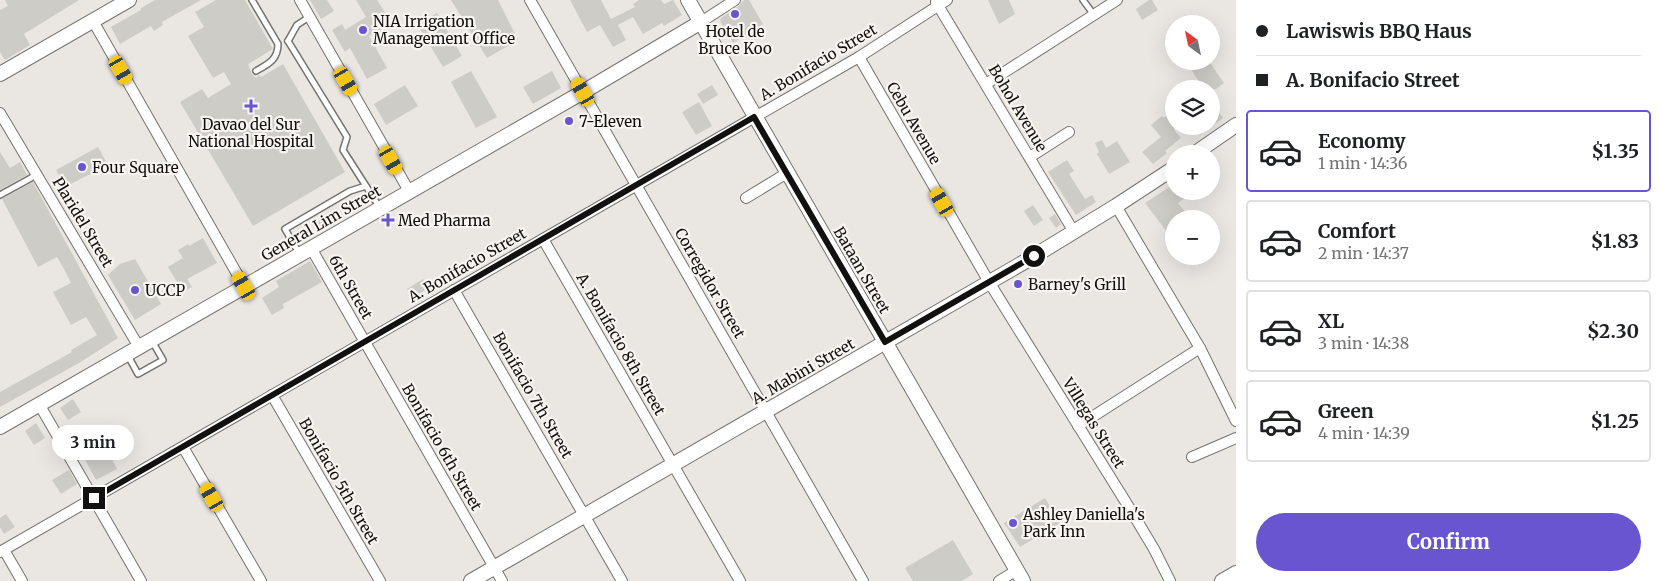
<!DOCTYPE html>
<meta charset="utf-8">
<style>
:root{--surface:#fff;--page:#f2f2f2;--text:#202124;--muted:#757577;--line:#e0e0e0;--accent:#6955cf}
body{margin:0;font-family:Merriweather,serif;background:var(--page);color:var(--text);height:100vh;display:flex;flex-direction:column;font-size:19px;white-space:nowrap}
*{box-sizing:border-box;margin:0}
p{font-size:16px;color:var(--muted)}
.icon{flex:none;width:28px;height:28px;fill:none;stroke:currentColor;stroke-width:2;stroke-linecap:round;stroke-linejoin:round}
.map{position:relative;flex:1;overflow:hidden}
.side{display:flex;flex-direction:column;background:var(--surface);width:425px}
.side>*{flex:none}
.hud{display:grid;align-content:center;height:110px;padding:0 20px;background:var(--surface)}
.needle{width:32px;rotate:327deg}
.tools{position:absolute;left:1165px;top:15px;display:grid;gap:10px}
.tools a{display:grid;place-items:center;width:55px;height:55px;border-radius:50%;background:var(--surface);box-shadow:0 5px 20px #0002;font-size:25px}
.end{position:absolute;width:22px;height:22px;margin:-11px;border:6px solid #121110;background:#fff;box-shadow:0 0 0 2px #fff}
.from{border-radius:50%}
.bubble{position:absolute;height:35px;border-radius:18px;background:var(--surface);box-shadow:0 5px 20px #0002;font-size:16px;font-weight:700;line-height:35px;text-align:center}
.car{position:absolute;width:15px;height:30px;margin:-15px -8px;border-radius:6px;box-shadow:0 0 4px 1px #0007;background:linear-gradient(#f5c518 24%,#345 0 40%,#f5c518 0 76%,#345 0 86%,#f5c518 0)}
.hud b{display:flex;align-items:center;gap:18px;height:48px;font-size:19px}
.hud b+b{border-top:1px solid var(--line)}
.hud i{width:12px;height:12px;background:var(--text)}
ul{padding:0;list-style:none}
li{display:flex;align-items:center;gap:15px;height:82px;margin:0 10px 8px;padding:0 10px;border:2px solid var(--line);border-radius:5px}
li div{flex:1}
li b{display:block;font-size:19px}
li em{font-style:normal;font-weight:700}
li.selected{border-color:var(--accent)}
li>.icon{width:45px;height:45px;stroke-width:1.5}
.primary-button{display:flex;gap:10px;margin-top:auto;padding:10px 20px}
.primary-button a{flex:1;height:58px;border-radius:30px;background:var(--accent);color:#fff;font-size:20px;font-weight:700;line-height:58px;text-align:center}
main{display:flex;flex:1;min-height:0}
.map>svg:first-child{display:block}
.building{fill:#ceccc7}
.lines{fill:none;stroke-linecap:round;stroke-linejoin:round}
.lane-casing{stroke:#76736f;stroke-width:8}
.street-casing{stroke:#76736f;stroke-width:12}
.secondary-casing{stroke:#76736f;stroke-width:16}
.lane{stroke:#fff;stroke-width:5}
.street{stroke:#fff;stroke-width:10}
.secondary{stroke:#fff;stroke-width:14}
.route{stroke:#121110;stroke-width:6}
.poi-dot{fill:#6955cf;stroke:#f8f5f1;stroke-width:2}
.labels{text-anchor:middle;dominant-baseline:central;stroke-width:4.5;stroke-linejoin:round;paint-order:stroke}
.poi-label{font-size:15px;fill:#121110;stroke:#f8f5f1;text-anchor:start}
.street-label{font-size:15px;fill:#121110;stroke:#f8f5f1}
</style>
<main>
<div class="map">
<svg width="1236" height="581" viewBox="0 0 1236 581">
<rect width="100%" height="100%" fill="#eae7e3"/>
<g class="building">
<path d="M5,0H79L24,34L30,45L5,60L0,52V10L8,6Z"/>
<path d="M155,0H201L162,22L163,25L154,31L151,26L120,44L111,27L141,10V8Z"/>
<path d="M216,0H245L273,49L248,64L252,74L256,78L259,75L261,77L283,64L345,172L253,226L180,102L202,89L208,98L231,84L224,72L213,78L188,36L204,27L195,12Z"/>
<path d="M310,0H327L334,11L321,19Z"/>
<path d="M356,0H377L392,23L369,36L387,68L367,79L350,48L345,52L332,30L342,24L345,30L366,17Z"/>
<path d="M451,0H498L518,40L487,58Z"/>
<path d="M570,0H601L611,19L635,7L633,4L639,0H661L664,4L673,0L682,15L664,26L662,23L643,34L633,17L618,25L626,40L613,47L600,25L587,32Z"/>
<path d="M744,0H749L763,24L733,43L720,21L721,18L739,6Z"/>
<path d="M988,0H1009L1015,14L999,24Z"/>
<path d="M1149,0H1152L1158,10L1142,20L1136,9Z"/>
<path d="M437,13L462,56L443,67L417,24Z"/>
<path d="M1208,61H1209L1224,83L1216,89H1204L1192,71Z"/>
<path d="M471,71L497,117L476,128L451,82Z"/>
<path d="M552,71L561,88L533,104L523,87Z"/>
<path d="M405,85L418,106L386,125L374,104Z"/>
<path d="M712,85L718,95L703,104L697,94Z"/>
<path d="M699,102L712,126L696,135L682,112Z"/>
<path d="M1211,102L1223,118L1200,135L1194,126H1211Z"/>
<path d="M1174,110V130L1181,138L1165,151L1167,153L1153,164L1142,152L1161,137L1151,125L1162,116L1164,118Z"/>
<path d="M1102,140L1106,148L1117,141L1130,162L1109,174L1097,154L1099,152L1095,143Z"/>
<path d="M98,147L108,165L65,187L56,170Z"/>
<path d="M0,152L10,168L20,162L27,175L0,190Z"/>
<path d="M1211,159L1220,171L1211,177Z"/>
<path d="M1067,160L1074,171L1069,174L1085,199L1092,195L1096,202L1076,215L1048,172Z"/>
<path d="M33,182L118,338L79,363L0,407V392L72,352L71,350L97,335L86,317L71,325L53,292L71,283L64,269L57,257L38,267L2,199Z"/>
<path d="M1174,184V191H1194L1178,203L1191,219H1174V241L1145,203Z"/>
<path d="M1033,205L1043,220L1034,226L1024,211Z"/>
<path d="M1055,214L1061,224L1056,228L1049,218Z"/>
<path d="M323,219L327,226L318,231L314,224Z"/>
<path d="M203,238L217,263L187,279L192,287L183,292L168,267L183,258L178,250L188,244L189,246Z"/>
<path d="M135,259L161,304L135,320L108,275L120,264Z"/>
<path d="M310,261L322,282L283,304L284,308L272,315L262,298L279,287L276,281Z"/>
<path d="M423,279L428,288L413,298L407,289Z"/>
<path d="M73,399L81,412L68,420L60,408Z"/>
<path d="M36,423L45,438L34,445L25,431Z"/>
<path d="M103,442L117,469L96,480L82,454Z"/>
<path d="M69,470L77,484L61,494L52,480Z"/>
<path d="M1045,498L1060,523L1020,547L1004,523Z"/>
<path d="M6,514L15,527L4,534L0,527V518Z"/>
<path d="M953,540L973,574L962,581H913L905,568Z"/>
</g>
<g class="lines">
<g class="lane-casing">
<g id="lane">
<path d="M252,0L278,44C278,60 268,64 256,71"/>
<path d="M1083,0L1094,15"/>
<path d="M288,41L347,137L343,150L380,208"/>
<path d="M288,41L297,25L309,17"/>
<path d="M0,195L31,178L36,174"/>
<path d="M299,253L285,229L350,191L366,186"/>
<path d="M127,354L138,374L163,360L152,341"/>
</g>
</g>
<g class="street-casing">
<g id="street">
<path d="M300,0L409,191"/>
<path d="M530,0L863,581"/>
<path d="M936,2L1074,232"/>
<path d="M93,21L244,286"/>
<path d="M701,22L735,0"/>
<path d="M859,57L989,282L1130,509L1154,549L1170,581"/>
<path d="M986,84L1117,0"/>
<path d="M0,113L139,347"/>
<path d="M1030,157L1069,132"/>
<path d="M746,198L787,173"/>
<path d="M1116,206L1200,348L1236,421"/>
<path d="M543,239L740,581"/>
<path d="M311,248L502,581"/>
<path d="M454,290L622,581"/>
<path d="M272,395L380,581"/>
<path d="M39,404L141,581"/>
<path d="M1078,426L1200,348"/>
<path d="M183,447L261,581"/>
<path d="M1192,457L1236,438"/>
<path d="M4,550L22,581"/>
<path d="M0,552L859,57L947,0"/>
<path d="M999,581L1017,570"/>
</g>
</g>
<g class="secondary-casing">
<g id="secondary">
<path d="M688,0L1023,581"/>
<path d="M0,74L129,0"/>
<path d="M1194,154L1236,125"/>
<path d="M0,427L583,92L701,22"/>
<path d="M471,581L1026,261L1116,206L1174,168"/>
<path d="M1222,581L1236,573"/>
</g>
</g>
<use href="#lane" class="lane"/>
<use href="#street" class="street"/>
<use href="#secondary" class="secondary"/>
</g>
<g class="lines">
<path class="route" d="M94,498L754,117L885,342L1034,256"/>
</g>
<g class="poi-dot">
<circle cx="735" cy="14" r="5"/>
<circle cx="363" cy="30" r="5"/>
<path d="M248.5 98.5h5v5h5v5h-5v5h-5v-5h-5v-5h5z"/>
<circle cx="569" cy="121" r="5"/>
<circle cx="82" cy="167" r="5"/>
<path d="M385.5 212.5h5v5h5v5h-5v5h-5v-5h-5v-5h5z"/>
<circle cx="1018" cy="284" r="5"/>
<circle cx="135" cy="290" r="5"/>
<circle cx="1013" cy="523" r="5"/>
</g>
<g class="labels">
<g class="poi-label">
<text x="373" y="21">NIA Irrigation<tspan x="373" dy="17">Management Office</tspan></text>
<text x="735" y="31" text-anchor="middle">Hotel de<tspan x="735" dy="17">Bruce Koo</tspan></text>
<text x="579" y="121">7-Eleven</text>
<text x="251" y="124" text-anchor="middle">Davao del Sur<tspan x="251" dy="17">National Hospital</tspan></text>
<text x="92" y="167">Four Square</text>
<text x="398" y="220">Med Pharma</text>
<text x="1028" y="284">Barney's Grill</text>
<text x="145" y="290">UCCP</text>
<text x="1023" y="514">Ashley Daniella's<tspan x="1023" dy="17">Park Inn</tspan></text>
</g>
<g class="street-label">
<text transform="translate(818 62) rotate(-31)">A. Bonifacio Street</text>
<text transform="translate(1018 108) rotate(59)">Bohol Avenue</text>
<text transform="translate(914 123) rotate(60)">Cebu Avenue</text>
<text transform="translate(83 222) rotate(59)">Plaridel Street</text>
<text transform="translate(321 223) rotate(-30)">General Lim Street</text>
<text transform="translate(467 265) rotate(-30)">A. Bonifacio Street</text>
<text transform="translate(862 270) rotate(60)">Bataan Street</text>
<text transform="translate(710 283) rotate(60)">Corregidor Street</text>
<text transform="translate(351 287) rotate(60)">6th Street</text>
<text transform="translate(621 344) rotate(60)">A. Bonifacio 8th Street</text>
<text transform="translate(803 371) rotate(-30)">A. Mabini Street</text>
<text transform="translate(533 395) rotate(60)">Bonifacio 7th Street</text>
<text transform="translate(1094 423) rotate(58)">Villegas Street</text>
<text transform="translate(442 447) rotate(60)">Bonifacio 6th Street</text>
<text transform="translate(339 481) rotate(60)">Bonifacio 5th Street</text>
</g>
</g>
</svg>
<div class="tools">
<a><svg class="needle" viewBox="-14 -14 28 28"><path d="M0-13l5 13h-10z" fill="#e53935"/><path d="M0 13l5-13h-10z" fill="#757577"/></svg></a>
<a><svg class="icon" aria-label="layers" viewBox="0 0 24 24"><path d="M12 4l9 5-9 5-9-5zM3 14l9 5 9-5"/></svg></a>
<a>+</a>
<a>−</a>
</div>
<i class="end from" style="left:1034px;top:256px"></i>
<i class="end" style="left:94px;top:498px"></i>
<div class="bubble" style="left:52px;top:425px;width:82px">3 min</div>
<i class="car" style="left:121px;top:70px;rotate:150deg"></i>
<i class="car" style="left:346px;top:81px;rotate:150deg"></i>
<i class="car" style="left:583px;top:92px;rotate:330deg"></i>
<i class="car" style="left:391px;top:160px;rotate:150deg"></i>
<i class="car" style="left:942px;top:202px;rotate:330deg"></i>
<i class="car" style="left:244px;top:286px;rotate:330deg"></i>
<i class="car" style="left:212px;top:497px;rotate:330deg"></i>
</div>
<section class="side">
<div class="hud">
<b><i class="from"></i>Lawiswis BBQ Haus</b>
<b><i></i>A. Bonifacio Street</b>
</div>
<ul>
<li class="selected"><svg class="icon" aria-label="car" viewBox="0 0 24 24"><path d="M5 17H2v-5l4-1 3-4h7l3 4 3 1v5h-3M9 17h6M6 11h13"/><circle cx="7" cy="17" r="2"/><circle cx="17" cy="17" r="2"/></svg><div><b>Economy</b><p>1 min · 14:36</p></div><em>$1.35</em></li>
<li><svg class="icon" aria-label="car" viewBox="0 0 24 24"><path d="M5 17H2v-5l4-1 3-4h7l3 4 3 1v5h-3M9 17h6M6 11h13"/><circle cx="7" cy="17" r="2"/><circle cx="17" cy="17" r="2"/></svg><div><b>Comfort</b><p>2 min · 14:37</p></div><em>$1.83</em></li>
<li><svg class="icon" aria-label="car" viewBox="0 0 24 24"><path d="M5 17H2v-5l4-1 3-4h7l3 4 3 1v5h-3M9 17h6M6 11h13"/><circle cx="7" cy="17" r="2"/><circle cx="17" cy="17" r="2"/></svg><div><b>XL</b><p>3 min · 14:38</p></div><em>$2.30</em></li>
<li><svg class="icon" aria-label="car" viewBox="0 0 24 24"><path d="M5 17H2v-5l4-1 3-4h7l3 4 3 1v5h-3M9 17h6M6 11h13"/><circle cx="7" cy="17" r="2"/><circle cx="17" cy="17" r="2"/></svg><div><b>Green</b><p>4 min · 14:39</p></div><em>$1.25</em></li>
</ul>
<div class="primary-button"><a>Confirm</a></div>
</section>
</main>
